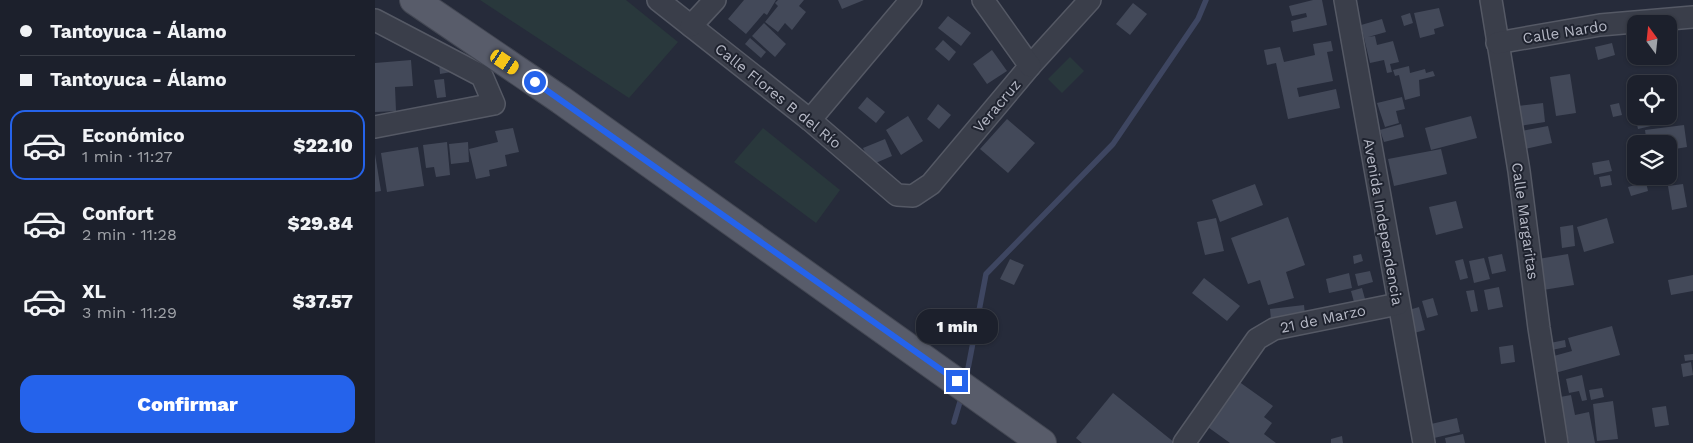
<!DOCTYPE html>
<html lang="es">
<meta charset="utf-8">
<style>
:root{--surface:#1c202c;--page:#252834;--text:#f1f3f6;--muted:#a0a3a9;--line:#3a3e48;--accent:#2563eb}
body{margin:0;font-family:"Work Sans",sans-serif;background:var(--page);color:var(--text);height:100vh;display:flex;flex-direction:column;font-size:19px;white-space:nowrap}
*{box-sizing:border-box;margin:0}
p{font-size:16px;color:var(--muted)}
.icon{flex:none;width:28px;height:28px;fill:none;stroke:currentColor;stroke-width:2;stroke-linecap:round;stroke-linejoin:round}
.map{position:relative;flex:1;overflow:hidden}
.sheet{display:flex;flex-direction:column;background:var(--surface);width:375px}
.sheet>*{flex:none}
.top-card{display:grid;align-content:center;height:110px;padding:0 20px;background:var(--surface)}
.needle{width:32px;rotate:345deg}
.fabs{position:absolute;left:1252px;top:15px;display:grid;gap:10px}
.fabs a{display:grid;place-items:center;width:50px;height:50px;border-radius:10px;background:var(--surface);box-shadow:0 1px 4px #0004,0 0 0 1px var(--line);font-size:25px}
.end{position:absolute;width:22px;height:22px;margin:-11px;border:6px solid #2563eb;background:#fff;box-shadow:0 0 0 2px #fff}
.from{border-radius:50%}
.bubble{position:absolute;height:35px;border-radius:15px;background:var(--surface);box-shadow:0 1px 4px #0004,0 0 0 1px var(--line);font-size:16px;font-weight:800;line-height:35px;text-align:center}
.car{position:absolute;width:15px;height:30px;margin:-15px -8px;border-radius:6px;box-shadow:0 0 4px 1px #0007;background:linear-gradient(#f5c518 24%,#345 0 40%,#f5c518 0 76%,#345 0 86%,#f5c518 0)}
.top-card b{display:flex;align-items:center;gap:18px;height:48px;font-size:19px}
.top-card b+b{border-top:1px solid var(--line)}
.top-card i{width:12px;height:12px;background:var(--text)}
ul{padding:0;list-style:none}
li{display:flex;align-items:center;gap:15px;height:70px;margin:0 10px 8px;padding:0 10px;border:2px solid transparent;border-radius:15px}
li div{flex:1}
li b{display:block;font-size:19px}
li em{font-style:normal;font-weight:800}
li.active{border-color:var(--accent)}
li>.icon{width:45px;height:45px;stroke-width:1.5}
.action{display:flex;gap:10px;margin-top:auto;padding:10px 20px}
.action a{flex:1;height:58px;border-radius:15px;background:var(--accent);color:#fff;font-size:20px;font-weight:800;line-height:58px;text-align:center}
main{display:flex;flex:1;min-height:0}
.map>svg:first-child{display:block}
.green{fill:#29383c}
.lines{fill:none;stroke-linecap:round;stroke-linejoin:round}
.stream{stroke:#3e4661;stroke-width:5.5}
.building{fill:#434959}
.minor-casing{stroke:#555965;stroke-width:24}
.major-casing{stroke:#434753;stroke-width:30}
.minor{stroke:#3a3e4a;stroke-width:21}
.major{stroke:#585c6a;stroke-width:28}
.route{stroke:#2563eb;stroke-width:6}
.labels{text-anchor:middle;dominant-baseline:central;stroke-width:4;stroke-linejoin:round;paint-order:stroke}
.street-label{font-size:15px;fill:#b6b9c6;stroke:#1f232f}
</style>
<main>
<section class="sheet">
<div class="top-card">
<b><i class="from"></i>Tantoyuca - Álamo</b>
<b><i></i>Tantoyuca - Álamo</b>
</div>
<ul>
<li class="active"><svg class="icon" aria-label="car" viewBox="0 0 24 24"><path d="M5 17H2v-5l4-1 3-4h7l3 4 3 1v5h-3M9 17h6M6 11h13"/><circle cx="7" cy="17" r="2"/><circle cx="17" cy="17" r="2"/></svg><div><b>Económico</b><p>1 min · 11:27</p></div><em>$22.10</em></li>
<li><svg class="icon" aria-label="car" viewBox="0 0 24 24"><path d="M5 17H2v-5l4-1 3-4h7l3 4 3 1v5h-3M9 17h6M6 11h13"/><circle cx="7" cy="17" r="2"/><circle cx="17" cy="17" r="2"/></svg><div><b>Confort</b><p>2 min · 11:28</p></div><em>$29.84</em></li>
<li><svg class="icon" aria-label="car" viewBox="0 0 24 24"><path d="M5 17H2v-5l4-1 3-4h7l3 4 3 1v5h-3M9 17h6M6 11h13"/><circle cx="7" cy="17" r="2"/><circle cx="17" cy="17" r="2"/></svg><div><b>XL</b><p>3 min · 11:29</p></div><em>$37.57</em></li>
</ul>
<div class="action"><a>Confirmar</a></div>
</section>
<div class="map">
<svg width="1318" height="443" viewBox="0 0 1318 443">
<rect width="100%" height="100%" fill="#262b3a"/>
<g class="green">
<path d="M105,0H251L303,42L254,98Z"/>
<path d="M695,57L709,71L687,93L673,79Z"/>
<path d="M388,128L465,190L441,223L359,162Z"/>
</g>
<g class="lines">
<g class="stream">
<path d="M591,379L611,274L738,144L823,19L831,0"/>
<path d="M579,422L587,395"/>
</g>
</g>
<g class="building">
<path d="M369,0H401L392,15L389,13L371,34L353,19Z"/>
<path d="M403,0H429L424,6L431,12L417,30L410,23L403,32L390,22L403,6L400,3Z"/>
<path d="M463,0H489L467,9Z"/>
<path d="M938,0H947L952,25L918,32L916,21L932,17L931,13L917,16L914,6Z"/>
<path d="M758,3L772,14L755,35L741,24Z"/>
<path d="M1064,8L1069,26L1059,29L1060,34L1045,38L1039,13Z"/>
<path d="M1035,13L1038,23L1029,26L1026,16Z"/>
<path d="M573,16L596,33L586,46L563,28Z"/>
<path d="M1007,19L1011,32L993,37L1000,36L1002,45L1018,41L1024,62L1015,64L1017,72L1012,73L1009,60L995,63L986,25Z"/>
<path d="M389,23L411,44L400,57L377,36Z"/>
<path d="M375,38L391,52L386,58L370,44Z"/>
<path d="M568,40L581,52L574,61L560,49Z"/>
<path d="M956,41L958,51L952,52L958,81L922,88L924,97L961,89L965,108L913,119L901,63L892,65L889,50L905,47L909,62L940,55L938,44Z"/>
<path d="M1237,43L1240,55L1223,60L1220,47Z"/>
<path d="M617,50L632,71L612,84L598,64Z"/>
<path d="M74,59L76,72L65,74L64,61Z"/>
<path d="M36,60L38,86L20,87L21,111L0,112V63Z"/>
<path d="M1034,66L1035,73L1050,69L1051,73L1058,71L1060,76L1044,80L1045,96L1030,100L1024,75L1020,76L1018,70Z"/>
<path d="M1195,74L1201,113L1181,116L1175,77Z"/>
<path d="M69,79L71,97L62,98L59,80Z"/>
<path d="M1261,88V99L1259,100L1256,89Z"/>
<path d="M492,97L510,112L501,123L483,108Z"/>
<path d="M1027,97L1030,109L1021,111L1024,123L1010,127L1002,103Z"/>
<path d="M1261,102V116H1287L1289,123L1263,129L1257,103Z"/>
<path d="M1168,103L1170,122L1145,126L1143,106Z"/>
<path d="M1244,103L1247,115L1238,117L1235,105Z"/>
<path d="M563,104L576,115L564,129L552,119Z"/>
<path d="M533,116L548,141L526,155L511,130Z"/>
<path d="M1096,116L1102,138L1056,150L1050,128Z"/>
<path d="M632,119L660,143L633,173L605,149Z"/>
<path d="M1026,124L1029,137L1009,142L1005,130Z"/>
<path d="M1309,125L1312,147L1294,150V144H1272L1270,130Z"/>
<path d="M1173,126L1177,143L1150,149L1147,131Z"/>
<path d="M138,128L144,152L130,155L132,166L114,170L115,176L101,179L94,149L123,142L120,131Z"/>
<path d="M510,139L517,156L496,165L488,148Z"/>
<path d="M72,142L75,175L61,177L59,167L51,168L48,145Z"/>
<path d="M93,142L94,162L76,164L74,144Z"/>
<path d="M43,147L49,186L12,192L6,153Z"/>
<path d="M1066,149L1072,174L1019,186L1013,159Z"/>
<path d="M0,154L6,191L0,192Z"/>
<path d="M1234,160L1237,171L1219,175L1217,163Z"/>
<path d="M1235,175L1237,185L1226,187L1224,177Z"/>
<path d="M1271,182L1273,191L1256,196L1253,187Z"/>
<path d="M880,184L888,205L845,222L837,200Z"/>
<path d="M1308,184L1312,207L1297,210L1293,186Z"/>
<path d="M1081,201L1088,228L1061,235L1054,207Z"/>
<path d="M913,217L930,265L911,272L919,298L893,305L885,280L873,284L856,238Z"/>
<path d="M841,218L849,251L830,255L822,222Z"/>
<path d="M1232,218L1239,243L1209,252L1202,227Z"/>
<path d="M1198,225L1200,246L1187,248L1185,227Z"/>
<path d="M986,254L988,261L979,264L978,256Z"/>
<path d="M1127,254L1131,271L1117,274L1113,257Z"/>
<path d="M1193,254L1199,285L1168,290L1163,259Z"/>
<path d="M1109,258L1115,279L1099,283L1094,261Z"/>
<path d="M635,259L649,265L639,285L625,279Z"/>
<path d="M1088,259L1093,278L1085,280L1080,261Z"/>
<path d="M995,271L998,282L983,286L980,274Z"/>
<path d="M974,273L977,288L954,293L951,279Z"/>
<path d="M1318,275V291L1296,295L1293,280Z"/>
<path d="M829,278L865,306L852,321L817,293Z"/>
<path d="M1124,287L1128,307L1113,310L1109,290Z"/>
<path d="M987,288L990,299L979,302L976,291Z"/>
<path d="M1099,290L1103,311L1096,312L1091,291Z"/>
<path d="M1058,298L1063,315L1052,318L1047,301Z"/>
<path d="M929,305L930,315L896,320L895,309Z"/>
<path d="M1044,307L1050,330L1039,333L1034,310Z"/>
<path d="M1237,326L1245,355L1180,373L1175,357L1197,351L1193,338Z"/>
<path d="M1190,340L1191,347L1172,351L1170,344Z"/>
<path d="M1138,345L1140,362L1126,364L1124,347Z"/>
<path d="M1318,354V360L1310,361L1309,355Z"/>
<path d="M1316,362L1318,375L1308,377L1306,364Z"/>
<path d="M1207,375L1212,400L1207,401L1204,391L1194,393L1191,379Z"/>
<path d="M863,381L898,406L889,417L897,423L889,434L901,443H855L830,425Z"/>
<path d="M1227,388L1229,397L1216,400L1214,390Z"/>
<path d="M738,393L800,443H707L701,438Z"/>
<path d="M1196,395L1200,415L1214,412L1220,443H1194L1185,397Z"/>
<path d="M1238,401L1243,439L1222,441L1218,404Z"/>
<path d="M1291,406L1294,425L1280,427L1277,408Z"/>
<path d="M1082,418L1085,432L1059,438L1056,424Z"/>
<path d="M1088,434L1090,443H1071L1070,438Z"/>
<path d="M967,436L968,443H956V439Z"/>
</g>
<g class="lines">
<g class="minor-casing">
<g id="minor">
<path d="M283,0L435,120L522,195L538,196L556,184L655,66L715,0"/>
<path d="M608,0L655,66"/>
<path d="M970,0L1049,443"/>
<path d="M1116,0L1144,171L1164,328L1182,443"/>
<path d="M0,20L107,76L119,104L0,127"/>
<path d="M316,26L340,0"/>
<path d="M1122,43L1225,25L1318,17"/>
<path d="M435,120L536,0"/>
<path d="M809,443L882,339L899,329L1023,304"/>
</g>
</g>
<g class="major-casing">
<path id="major" d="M39,0L186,100L667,443"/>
</g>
<use href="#minor" class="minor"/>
<use href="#major" class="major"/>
</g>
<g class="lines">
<path class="route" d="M160,82L582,381"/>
</g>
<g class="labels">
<g class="street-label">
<text transform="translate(1190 32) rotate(-9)">Calle Nardo</text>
<text transform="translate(403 96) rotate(39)">Calle Flores B del Río</text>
<text transform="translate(622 106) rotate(-50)">Veracruz</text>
<text transform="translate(1150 221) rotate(82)">Calle Margaritas</text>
<text transform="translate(1008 222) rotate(80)">Avenida Independencia</text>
<text transform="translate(948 319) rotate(-12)">21 de Marzo</text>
</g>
</g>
</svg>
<div class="fabs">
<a><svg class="needle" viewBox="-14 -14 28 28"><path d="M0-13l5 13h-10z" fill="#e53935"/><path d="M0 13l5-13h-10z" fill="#a0a3a9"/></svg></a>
<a><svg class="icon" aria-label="locate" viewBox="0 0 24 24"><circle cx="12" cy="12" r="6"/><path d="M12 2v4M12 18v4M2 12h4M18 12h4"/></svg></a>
<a><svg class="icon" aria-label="layers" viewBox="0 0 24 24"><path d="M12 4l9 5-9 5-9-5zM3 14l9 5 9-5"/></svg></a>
</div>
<i class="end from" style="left:160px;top:82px"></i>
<i class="end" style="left:582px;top:381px"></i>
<div class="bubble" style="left:541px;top:309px;width:82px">1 min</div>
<i class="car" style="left:130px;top:62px;rotate:124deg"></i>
</div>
</main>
